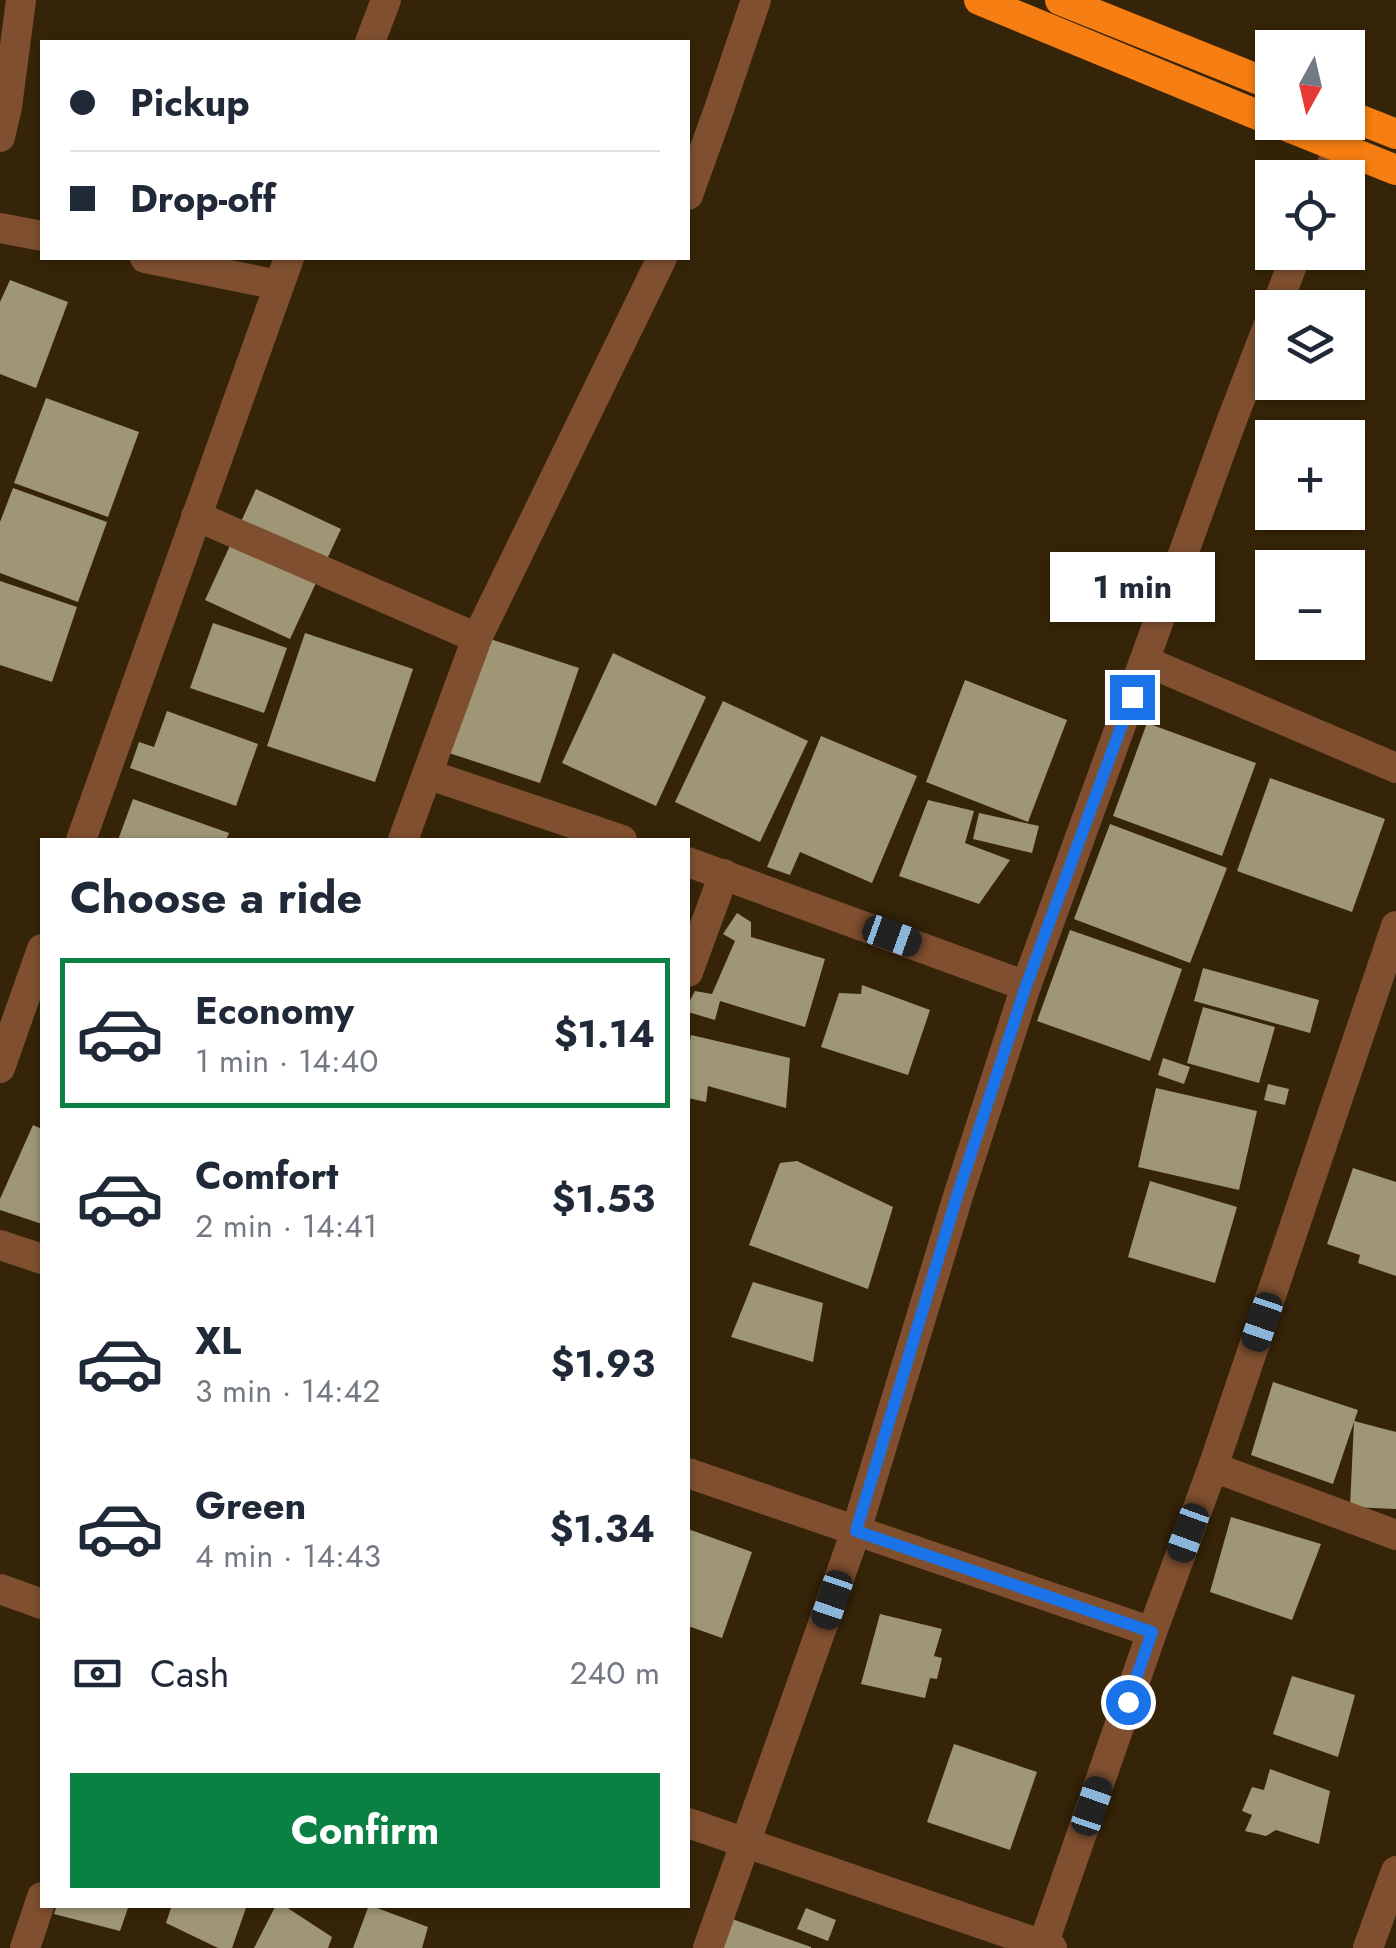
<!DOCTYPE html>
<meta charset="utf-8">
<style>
:root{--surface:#fff;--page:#f2f2f3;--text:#1f2937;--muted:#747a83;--line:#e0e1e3;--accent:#0b8043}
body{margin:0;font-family:Jost,sans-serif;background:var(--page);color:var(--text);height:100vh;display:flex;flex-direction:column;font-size:38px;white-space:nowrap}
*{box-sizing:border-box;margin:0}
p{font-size:32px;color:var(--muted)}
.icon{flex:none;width:55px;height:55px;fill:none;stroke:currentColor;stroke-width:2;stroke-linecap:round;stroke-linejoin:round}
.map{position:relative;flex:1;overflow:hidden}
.side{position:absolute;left:40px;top:838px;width:650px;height:1070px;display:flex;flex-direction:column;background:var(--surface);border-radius:0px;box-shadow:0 2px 8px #0004}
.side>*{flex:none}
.top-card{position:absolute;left:40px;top:40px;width:650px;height:220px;border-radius:0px;box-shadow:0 2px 8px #0004;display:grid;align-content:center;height:220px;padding:0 30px;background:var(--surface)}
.needle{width:65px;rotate:188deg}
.fabs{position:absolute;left:1255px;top:30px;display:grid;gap:20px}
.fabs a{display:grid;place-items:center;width:110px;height:110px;border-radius:0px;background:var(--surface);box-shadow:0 2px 8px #0004;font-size:50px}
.end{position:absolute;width:45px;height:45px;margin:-22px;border:12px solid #1a73e8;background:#fff;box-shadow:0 0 0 5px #fff}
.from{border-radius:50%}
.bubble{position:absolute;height:70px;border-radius:0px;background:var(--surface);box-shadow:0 2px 8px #0004;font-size:32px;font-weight:700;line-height:70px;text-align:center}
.car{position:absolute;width:30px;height:60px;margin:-30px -15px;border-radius:12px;box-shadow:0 0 8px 2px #0007;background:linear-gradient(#222 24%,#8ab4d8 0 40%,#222 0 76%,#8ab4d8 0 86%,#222 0)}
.top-card b{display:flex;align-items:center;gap:35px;height:95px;font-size:38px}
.top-card b+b{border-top:2px solid var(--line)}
.top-card i{width:25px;height:25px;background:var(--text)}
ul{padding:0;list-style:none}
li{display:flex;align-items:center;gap:30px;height:150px;margin:0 20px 15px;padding:0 10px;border:5px solid transparent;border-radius:0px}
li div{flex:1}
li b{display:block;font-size:38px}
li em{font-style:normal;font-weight:700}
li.current{border-color:var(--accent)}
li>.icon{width:90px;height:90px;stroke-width:1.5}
h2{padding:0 30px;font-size:45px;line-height:120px}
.pay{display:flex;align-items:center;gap:25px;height:110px;padding:0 30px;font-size:38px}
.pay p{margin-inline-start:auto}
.button{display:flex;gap:20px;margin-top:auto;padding:20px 30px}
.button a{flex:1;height:115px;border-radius:0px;background:var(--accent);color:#fff;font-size:40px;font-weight:700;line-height:115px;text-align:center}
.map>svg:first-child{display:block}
.building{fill:#9e9674}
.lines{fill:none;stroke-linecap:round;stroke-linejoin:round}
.street{stroke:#7f4f2f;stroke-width:30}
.highway{stroke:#f67e12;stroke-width:30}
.route{stroke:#1a73e8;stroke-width:12}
</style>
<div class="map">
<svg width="1396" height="1948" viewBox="0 0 1396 1948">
<rect width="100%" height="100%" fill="#362408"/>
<g class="building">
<path d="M10,280L68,302L36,388L0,374V302Z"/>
<path d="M46,398L139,432L108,517L14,483Z"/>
<path d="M13,488L107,522L78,602L0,573V522Z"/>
<path d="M256,489L341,529L290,639L205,600Z"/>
<path d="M0,581L77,607L52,682L0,665Z"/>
<path d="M213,623L287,648L264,713L190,688Z"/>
<path d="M305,633L413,669L375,782L267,746Z"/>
<path d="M484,637L579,668L540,783L446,752Z"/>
<path d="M613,653L706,697L656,806L562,763Z"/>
<path d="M965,680L1067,720L1028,822L926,782Z"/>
<path d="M723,701L808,741L760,842L675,802Z"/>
<path d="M167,711L258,744L236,806L130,768L139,742L154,747Z"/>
<path d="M1147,723L1256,763L1222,856L1113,816Z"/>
<path d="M821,736L917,776L872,883L800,852L790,875L767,867Z"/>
<path d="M1270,778L1385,819L1352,912L1237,871Z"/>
<path d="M133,799L229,833L226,840H118Z"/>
<path d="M928,800L974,811L965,843L1010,860L979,904L899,876Z"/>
<path d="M979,813L1039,826L1032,853L973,839Z"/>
<path d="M1110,824L1227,868L1190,963L1074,919Z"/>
<path d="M737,913L751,922V937L825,959L805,1027L720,1001L715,1020L688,1012V1004L695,991L712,994L735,941L723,934Z"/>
<path d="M1070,930L1182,969L1150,1061L1037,1021Z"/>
<path d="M1203,968L1319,1000L1310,1033L1194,1001Z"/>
<path d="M862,985L930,1010L908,1075L821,1047L839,993L861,994Z"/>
<path d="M1203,1007L1275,1027L1259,1083L1187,1063Z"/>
<path d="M691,1035L790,1058L786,1108L708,1086L706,1102L688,1098V1053Z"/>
<path d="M1163,1058L1190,1067L1184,1084L1158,1075Z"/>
<path d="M1268,1084L1289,1089L1285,1105L1264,1100Z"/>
<path d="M1156,1088L1257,1111L1239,1190L1138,1167Z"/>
<path d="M33,1125L42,1129V1224L0,1210V1199Z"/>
<path d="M797,1161L893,1207L868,1289L749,1245L780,1163Z"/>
<path d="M1353,1168L1396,1182V1276L1358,1263L1360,1255L1327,1244Z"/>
<path d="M1150,1181L1237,1207L1215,1283L1128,1257Z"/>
<path d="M753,1282L823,1303L813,1362L731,1337Z"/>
<path d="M1273,1382L1358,1410L1333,1484L1251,1455Z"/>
<path d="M1354,1421L1396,1432V1509L1350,1507Z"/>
<path d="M1231,1517L1321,1544L1292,1620L1210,1592Z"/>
<path d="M688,1529L752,1552L722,1638L688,1626Z"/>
<path d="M880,1614L942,1629L934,1656L942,1658L937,1679L930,1678L925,1698L861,1684Z"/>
<path d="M1292,1676L1355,1695L1338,1757L1273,1734Z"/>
<path d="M954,1744L1037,1772L1010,1850L927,1822Z"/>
<path d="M1270,1769L1330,1791L1319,1844L1276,1830L1266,1836L1245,1831L1252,1815L1242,1811L1252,1787L1264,1790Z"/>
<path d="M57,1905H129L120,1931L54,1914Z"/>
<path d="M172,1905H235V1908L237,1905H247L232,1948H218L166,1923Z"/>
<path d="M276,1905H283L332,1937L328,1948H254Z"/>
<path d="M369,1905L428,1927L422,1948H353Z"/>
<path d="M806,1908L836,1920L828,1941L797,1929Z"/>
<path d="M732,1919L811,1947V1948H721Z"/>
</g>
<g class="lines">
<g class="street">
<path d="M370,42L386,0"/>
<path d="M0,137L7,107L21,0"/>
<path d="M1327,178L1338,148"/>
<path d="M688,195L718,112L756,0"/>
<path d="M0,228L42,236"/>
<path d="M145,258L279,285"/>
<path d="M1276,308L1297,252"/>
<path d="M196,516L477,638"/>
<path d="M1145,661L1396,768"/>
<path d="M427,774L622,840"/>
<path d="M81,840L289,258"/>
<path d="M403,840L477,638L662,258"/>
<path d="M688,862L1026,986"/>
<path d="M688,972L724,874"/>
<path d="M0,1068L42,949"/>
<path d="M0,1245L42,1259"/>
<path d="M1213,1467L1396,1535"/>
<path d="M688,1473L1152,1632"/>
<path d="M0,1589L42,1604"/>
<path d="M688,1823L1052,1948"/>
<path d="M1043,1945L1152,1632L1213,1467L1396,926"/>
<path d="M25,1948L42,1897"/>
<path d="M708,1948L856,1531L959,1193L1026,986L1230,425L1272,316"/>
<path d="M1368,1948L1396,1871"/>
</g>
<g class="highway">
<path d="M979,0L1272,121"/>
<path d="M1060,0L1272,85"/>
<path d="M1348,115L1396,134"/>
<path d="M1276,122L1396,170"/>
</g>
</g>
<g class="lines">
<path class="route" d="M1128,1702L1152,1632L856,1531L958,1193L1026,986L1132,697"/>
</g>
</svg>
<div class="fabs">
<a><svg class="needle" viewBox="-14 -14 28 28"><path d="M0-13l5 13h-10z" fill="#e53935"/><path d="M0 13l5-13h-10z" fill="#747a83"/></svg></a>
<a><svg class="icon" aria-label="locate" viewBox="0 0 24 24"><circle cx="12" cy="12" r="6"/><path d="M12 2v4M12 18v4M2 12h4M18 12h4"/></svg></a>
<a><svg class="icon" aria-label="layers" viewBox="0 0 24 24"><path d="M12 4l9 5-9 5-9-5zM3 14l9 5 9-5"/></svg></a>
<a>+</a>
<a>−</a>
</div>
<i class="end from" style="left:1128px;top:1702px"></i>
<i class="end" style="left:1132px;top:697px"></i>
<div class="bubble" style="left:1050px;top:552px;width:165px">1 min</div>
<i class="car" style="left:892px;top:936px;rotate:110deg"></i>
<i class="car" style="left:1262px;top:1322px;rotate:199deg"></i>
<i class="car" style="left:1188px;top:1533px;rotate:200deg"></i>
<i class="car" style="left:832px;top:1600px;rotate:199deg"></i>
<i class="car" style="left:1092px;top:1806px;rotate:19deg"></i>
<div class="top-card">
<b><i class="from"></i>Pickup</b>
<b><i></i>Drop-off</b>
</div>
<section class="side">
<h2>Choose a ride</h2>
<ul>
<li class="current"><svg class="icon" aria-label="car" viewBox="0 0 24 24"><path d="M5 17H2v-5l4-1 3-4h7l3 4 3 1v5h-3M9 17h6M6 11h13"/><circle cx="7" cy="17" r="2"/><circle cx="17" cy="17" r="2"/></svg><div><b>Economy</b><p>1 min · 14:40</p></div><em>$1.14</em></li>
<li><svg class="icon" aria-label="car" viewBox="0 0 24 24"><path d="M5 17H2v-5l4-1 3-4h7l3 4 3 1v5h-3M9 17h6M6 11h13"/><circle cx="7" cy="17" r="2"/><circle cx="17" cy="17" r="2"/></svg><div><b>Comfort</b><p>2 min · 14:41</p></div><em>$1.53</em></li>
<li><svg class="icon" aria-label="car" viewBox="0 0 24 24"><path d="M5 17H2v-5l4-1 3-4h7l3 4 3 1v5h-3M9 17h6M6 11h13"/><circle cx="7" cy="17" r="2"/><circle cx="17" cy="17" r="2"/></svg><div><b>XL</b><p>3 min · 14:42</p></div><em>$1.93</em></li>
<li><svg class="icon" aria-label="car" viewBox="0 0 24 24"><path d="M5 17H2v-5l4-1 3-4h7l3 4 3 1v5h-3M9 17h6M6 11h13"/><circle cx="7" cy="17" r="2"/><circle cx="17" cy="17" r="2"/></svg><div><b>Green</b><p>4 min · 14:43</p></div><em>$1.34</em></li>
</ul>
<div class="pay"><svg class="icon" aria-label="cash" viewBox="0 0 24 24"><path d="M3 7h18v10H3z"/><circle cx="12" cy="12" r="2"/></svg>Cash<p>240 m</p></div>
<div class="button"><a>Confirm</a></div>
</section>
</div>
